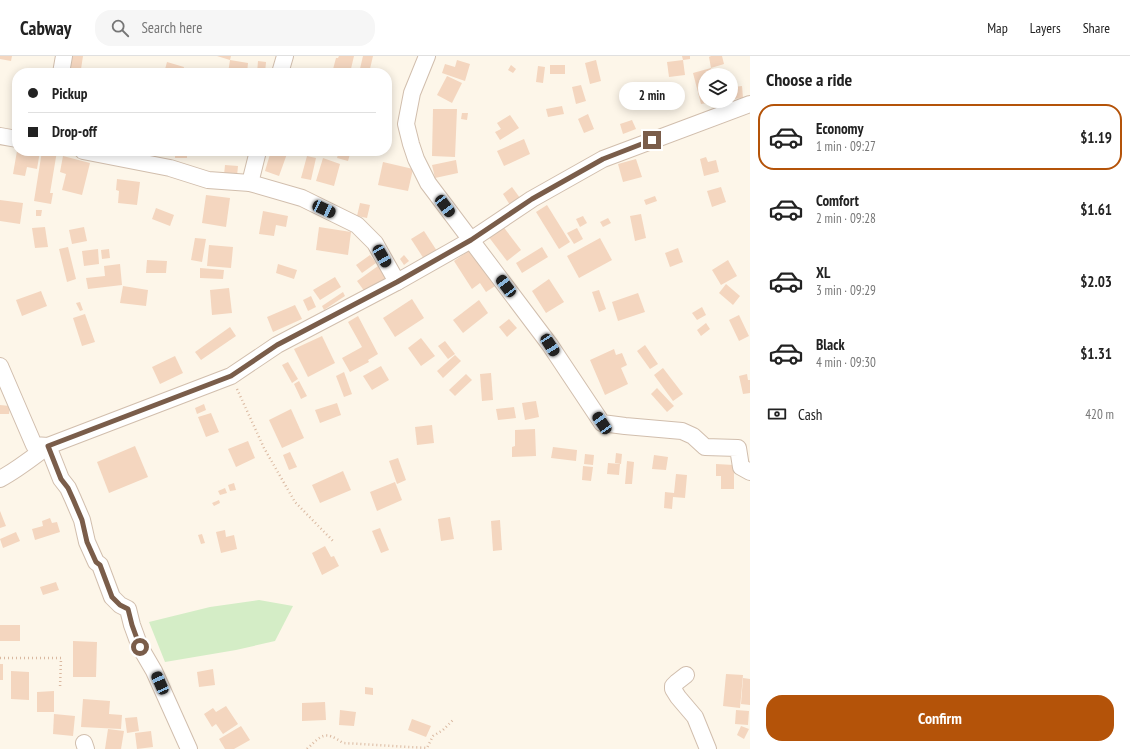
<!DOCTYPE html>
<meta charset="utf-8">
<style>
:root{--surface:#fff;--page:#f6f6f6;--text:#222;--muted:#767676;--line:#e0e0e0;--accent:#b45309}
body{margin:0;font-family:"PT Sans Narrow",sans-serif;background:var(--page);color:var(--text);height:100vh;display:flex;flex-direction:column;font-size:15px;white-space:nowrap}
*{box-sizing:border-box;margin:0}
p{font-size:13px;color:var(--muted)}
.icon{flex:none;width:22px;height:22px;fill:none;stroke:currentColor;stroke-width:2;stroke-linecap:round;stroke-linejoin:round}
.map{position:relative;flex:1;overflow:hidden}
.sheet{display:flex;flex-direction:column;background:var(--surface);width:380px}
.sheet>*{flex:none}
.hud{position:absolute;left:12px;top:12px;width:380px;height:88px;border-radius:16px;box-shadow:0 2px 10px #0003;display:grid;align-content:center;height:88px;padding:0 16px;background:var(--surface)}
.buttons{position:absolute;left:698px;top:12px;display:grid;gap:8px}
.buttons a{display:grid;place-items:center;width:40px;height:40px;border-radius:50%;background:var(--surface);box-shadow:0 2px 10px #0003;font-size:20px}
.end{position:absolute;width:18px;height:18px;margin:-9px;border:5px solid #7a5d4a;background:#fff;box-shadow:0 0 0 2px #fff}
.from{border-radius:50%}
.bubble{position:absolute;height:28px;border-radius:14px;background:var(--surface);box-shadow:0 2px 10px #0003;font-size:13px;font-weight:800;line-height:28px;text-align:center}
.car{position:absolute;width:12px;height:24px;margin:-12px -6px;border-radius:5px;box-shadow:0 0 3px 1px #0007;background:linear-gradient(#222 24%,#8ab4d8 0 40%,#222 0 76%,#8ab4d8 0 86%,#222 0)}
.hud b{display:flex;align-items:center;gap:14px;height:38px;font-size:15px}
.hud b+b{border-top:1px solid var(--line)}
.hud i{width:10px;height:10px;background:var(--text)}
ul{padding:0;list-style:none}
li{display:flex;align-items:center;gap:12px;height:66px;margin:0 8px 6px;padding:0 8px;border:2px solid transparent;border-radius:16px}
li div{flex:1}
li b{display:block;font-size:15px}
li em{font-style:normal;font-weight:800}
li.selected{border-color:var(--accent)}
li>.icon{width:36px;height:36px;stroke-width:1.5}
h2{padding:0 16px;font-size:18px;line-height:48px}
.pay{display:flex;align-items:center;gap:10px;height:44px;padding:0 16px;font-size:15px}
.pay p{margin-inline-start:auto}
.action{display:flex;gap:8px;margin-top:auto;padding:8px 16px}
.action a{flex:1;height:46px;border-radius:16px;background:var(--accent);color:#fff;font-size:16px;font-weight:800;line-height:46px;text-align:center}
header{display:flex;align-items:center;gap:24px;box-sizing:border-box;height:56px;padding:0 20px;background:var(--surface);border-bottom:1px solid var(--line)}
header strong{font-size:19px}
nav{display:flex;gap:22px;margin-inline-start:auto;font-size:14px}
.search{width:280px;height:36px;background:var(--page);display:flex;align-items:center;gap:10px;box-sizing:border-box;padding:0 14px;border-radius:16px;color:var(--muted);font-size:15px}
main{display:flex;flex:1;min-height:0}
.map>svg:first-child{display:block}
.green{fill:#d4edc6}
.building{fill:#f4d6bf}
.lines{fill:none;stroke-linecap:round;stroke-linejoin:round}
.street-casing{stroke:#d1bead;stroke-width:18}
.path{stroke:#dab9a1;stroke-width:2.5;stroke-dasharray:1 3;stroke-linecap:butt}
.street{stroke:#fff;stroke-width:16}
.route{stroke:#7a5d4a;stroke-width:5}
</style>
<header>
<strong>Cabway</strong>
<div class="search"><svg class="icon" aria-label="search" viewBox="0 0 24 24"><circle cx="10" cy="10" r="6"/><path d="M15 15l6 6"/></svg>Search here</div>
<nav><a>Map</a><a>Layers</a><a>Share</a></nav>
</header>
<main>
<div class="map">
<svg width="750" height="693" viewBox="0 0 750 693">
<rect width="100%" height="100%" fill="#fdf6e9"/>
<path class="green" d="M259,544L293,550L275,585L236,594L165,606L149,566L210,551Z"/>
<g class="building">
<path d="M0,0H12L11,5L0,3Z"/>
<path d="M70,0H83L81,13L91,15V17H68Z"/>
<path d="M217,0H231L230,4Z"/>
<path d="M339,0H354L350,17H332L336,2H338Z"/>
<path d="M363,0H373L369,17H359Z"/>
<path d="M682,0H690V3L683,4Z"/>
<path d="M711,0H722L724,8L711,12L709,1Z"/>
<path d="M230,4L248,7L247,17H228Z"/>
<path d="M457,4L470,8L465,25L442,17L445,8L455,11Z"/>
<path d="M596,4L601,25L590,28L585,7Z"/>
<path d="M683,4L685,19L669,21L667,6Z"/>
<path d="M258,5L266,6L265,17H257Z"/>
<path d="M167,6L184,11L183,17H164Z"/>
<path d="M511,9L516,13L513,17L508,14Z"/>
<rect x="550" y="9" width="15" height="9"/>
<path d="M538,10L545,11L543,27L536,26Z"/>
<path d="M711,12L713,19H705V45L713,46L701,48L693,17Z"/>
<path d="M447,20L462,27L452,47L437,39Z"/>
<path d="M581,29L586,45L576,48L572,31Z"/>
<path d="M742,30L743,42L734,43L733,31Z"/>
<path d="M654,39L655,47L648,48L647,40Z"/>
<path d="M562,50L564,58L548,61L546,53Z"/>
<path d="M433,53H457L455,101L432,100Z"/>
<path d="M387,54H391L390,62H387Z"/>
<path d="M462,57H468L467,64L461,63Z"/>
<path d="M588,58L594,73L584,77L578,63Z"/>
<path d="M510,59L519,72L500,84L495,76L501,73L497,67Z"/>
<path d="M632,64L636,73L623,78L620,68Z"/>
<path d="M524,83L530,98L504,110L497,95Z"/>
<path d="M17,95H40L37,113L27,111L25,120L13,118Z"/>
<path d="M42,95H57L50,137H53L51,148L34,145Z"/>
<rect x="175" y="95" width="12" height="7"/>
<path d="M271,95H288L279,120L265,115Z"/>
<path d="M339,95L350,98L348,105L337,102Z"/>
<path d="M63,100L90,107L82,139L62,134L66,118L60,116Z"/>
<path d="M307,100L316,102L311,124L301,122Z"/>
<path d="M706,101L708,106L716,104L719,116L704,120L700,103Z"/>
<path d="M323,102L340,108L334,130L316,125Z"/>
<path d="M636,103L642,121L623,126L618,108Z"/>
<path d="M456,104L458,117L435,122L432,109Z"/>
<path d="M383,106L413,113L408,135L378,129Z"/>
<path d="M225,109L238,110L237,120L224,119Z"/>
<path d="M117,123L140,126L137,149L118,147L119,135L116,134Z"/>
<path d="M512,131L520,142L510,149L503,138Z"/>
<path d="M721,131L726,146L712,151L707,135Z"/>
<path d="M206,139L230,142L226,171L202,167Z"/>
<path d="M655,140L657,145L646,149L644,144Z"/>
<path d="M0,144L23,147L20,168L0,165Z"/>
<path d="M360,147L370,149L367,162L357,160Z"/>
<path d="M547,149L570,186L559,193L536,156Z"/>
<path d="M156,152L174,159L170,170L152,163Z"/>
<path d="M36,154H42L41,160H36Z"/>
<path d="M263,155L288,160L286,171L276,169L274,180L259,178Z"/>
<path d="M641,158L646,182L635,185L630,160Z"/>
<path d="M583,160L587,167L580,171L576,163Z"/>
<path d="M608,162L611,167L603,171L600,166Z"/>
<path d="M502,169L521,194L507,205L488,180Z"/>
<path d="M45,171L48,191L35,192L32,172Z"/>
<path d="M84,171L87,185L72,188L69,174Z"/>
<path d="M319,171L351,176L348,199L316,194Z"/>
<path d="M577,172L583,183L574,188L567,177Z"/>
<path d="M424,175L437,195L424,203L411,183Z"/>
<path d="M195,182L206,183L202,206L191,204Z"/>
<path d="M600,182L612,204L579,222L567,200Z"/>
<path d="M209,189L233,191L231,212L207,210Z"/>
<path d="M68,191L76,223L67,226L59,193Z"/>
<path d="M542,191L548,201L522,217L516,207Z"/>
<path d="M678,192L683,206L670,211L665,197Z"/>
<path d="M98,193L99,208L84,210L82,195Z"/>
<path d="M109,193L110,202L102,203L101,194Z"/>
<path d="M470,194L495,230L486,236L480,227L472,233L454,205Z"/>
<path d="M370,199L376,207L362,217L356,209Z"/>
<path d="M404,199L409,205L404,209L400,203Z"/>
<path d="M147,204L167,205L166,217H146Z"/>
<path d="M728,204L737,220L721,229L712,214Z"/>
<path d="M120,208L122,229L88,233L86,222L105,220L104,210Z"/>
<path d="M278,208L297,214L294,223L276,217Z"/>
<path d="M378,210L387,221L365,236L357,225Z"/>
<path d="M200,212L224,214L223,223L200,222Z"/>
<path d="M335,221L341,231L320,244L313,234Z"/>
<path d="M549,223L564,246L546,257L532,235Z"/>
<path d="M726,228L740,240L733,249L719,237Z"/>
<path d="M123,230L148,234L146,250L120,247Z"/>
<path d="M229,232L232,257L212,259L210,234Z"/>
<path d="M599,234L606,253L599,256L592,236Z"/>
<path d="M41,235L47,250L22,260L16,244Z"/>
<path d="M343,236L345,240L324,254L322,250Z"/>
<path d="M638,237L645,256L618,265L612,246Z"/>
<path d="M311,240L316,251L308,255L303,244Z"/>
<path d="M412,243L424,262L395,281L383,262Z"/>
<path d="M479,244L488,257L463,277L453,264Z"/>
<path d="M80,246L83,254L80,255L76,247Z"/>
<path d="M295,249L302,263L273,276L267,261Z"/>
<path d="M702,251L706,259L697,264L692,257Z"/>
<path d="M85,258L95,286L82,290L73,262Z"/>
<path d="M739,259L749,280L739,285L729,264Z"/>
<path d="M358,260L378,298L368,304L369,306L350,316L342,302L362,291L348,266Z"/>
<path d="M509,263L517,272L507,281L499,271Z"/>
<path d="M706,267L710,273L701,280L697,274Z"/>
<path d="M230,271L236,280L201,304L195,296Z"/>
<path d="M322,280L335,307L308,321L294,293Z"/>
<path d="M421,282L435,300L421,310L408,292Z"/>
<path d="M445,285L455,298L448,303L438,290Z"/>
<path d="M645,289L658,308L650,313L637,295Z"/>
<path d="M614,293L616,299L622,297L627,309L621,312L628,328L605,339L590,304Z"/>
<path d="M455,299L461,305L443,322L437,315Z"/>
<path d="M175,300L183,317L160,328L152,311Z"/>
<path d="M288,306L298,323L292,327L282,309Z"/>
<path d="M381,310L389,324L372,334L363,320Z"/>
<path d="M663,312L683,338L673,345L654,319Z"/>
<path d="M344,316L352,338L344,341L336,320Z"/>
<path d="M491,317L493,344L482,345L480,318Z"/>
<path d="M466,318L472,324L455,340L449,334Z"/>
<path d="M747,318L748,324H750V337L743,338L739,320Z"/>
<path d="M299,325L307,340L301,343L294,328Z"/>
<path d="M657,332L674,350L667,356L651,338Z"/>
<path d="M536,345L539,361L525,364L522,347Z"/>
<path d="M337,347L341,359L320,367L315,354Z"/>
<path d="M204,348L206,354L197,358L195,352Z"/>
<path d="M0,349L10,350L9,358H0Z"/>
<path d="M514,351L516,362L498,364L496,353Z"/>
<path d="M291,353L304,382L282,392L269,364Z"/>
<path d="M211,357L219,376L206,381L198,361Z"/>
<path d="M432,369L434,387L417,389L415,371Z"/>
<path d="M535,373L536,400L512,401V391L515,390V374Z"/>
<path d="M248,385L255,402L236,411L228,393Z"/>
<path d="M135,390L148,421L109,437L97,406Z"/>
<path d="M553,391L577,394L576,405L551,402Z"/>
<path d="M290,396L297,411L289,414L283,399Z"/>
<path d="M616,397L622,398L621,408L615,407Z"/>
<path d="M585,398L594,399L593,409L584,408Z"/>
<path d="M654,399L668,401L666,414L652,413Z"/>
<path d="M398,402L406,424L397,428L389,405Z"/>
<path d="M627,405L634,406L632,428H625Z"/>
<path d="M608,407L620,408L619,419L607,418Z"/>
<path d="M716,408L734,409V433H721V420H716Z"/>
<path d="M583,410L593,411L591,425L582,424Z"/>
<path d="M343,415L351,434L320,447L312,429Z"/>
<path d="M676,418L687,419L685,442L673,441L672,453L664,452L665,436L674,437Z"/>
<path d="M395,426L402,444L377,455L370,436Z"/>
<path d="M234,427L236,434L230,435L228,429Z"/>
<path d="M225,432L227,437L220,439L218,435Z"/>
<path d="M219,444L220,447L214,450L212,447Z"/>
<path d="M0,455L6,470L0,472Z"/>
<path d="M450,461L454,483L441,485L438,463Z"/>
<path d="M50,462L52,467L57,466L60,476L35,484L32,473L43,470L42,465Z"/>
<path d="M500,464L502,494L493,495L491,465Z"/>
<path d="M380,472L389,494L381,497L372,475Z"/>
<path d="M225,474L226,481L234,479L237,493L221,497L216,476Z"/>
<path d="M16,476L20,485L3,492L0,483Z"/>
<path d="M202,478L205,487L201,488L198,479Z"/>
<path d="M325,490L331,501L334,500L339,510L322,519L312,497Z"/>
<path d="M56,526L59,534L43,539L40,531Z"/>
<rect x="0" y="569" width="20" height="16"/>
<path d="M73,585L97,586L96,621H73Z"/>
<rect x="0" y="608" width="3" height="16"/>
<path d="M213,613L215,629L199,631L197,616Z"/>
<path d="M11,615L29,616V644L11,643Z"/>
<path d="M726,618L743,619L740,652L723,650Z"/>
<path d="M743,622L750,623V649L741,648Z"/>
<path d="M365,631L373,632V639L365,638Z"/>
<path d="M54,635V656H37V636Z"/>
<path d="M83,643L110,645L109,658L122,659L121,673L81,671Z"/>
<path d="M325,646L326,664L302,665V647Z"/>
<path d="M226,650L238,668L223,678L216,668L212,671L204,658L213,652L216,656Z"/>
<path d="M340,654L356,656L354,670L339,669Z"/>
<path d="M736,654L749,655L748,669L735,668Z"/>
<path d="M54,658L75,660L73,680L53,678Z"/>
<path d="M137,661L139,675L127,677L125,662Z"/>
<path d="M412,663L431,670L426,681L408,674Z"/>
<path d="M241,670L250,684L234,693H225L219,683Z"/>
<path d="M741,670L749,673L744,683L737,679Z"/>
<path d="M108,673L124,675L121,693H105Z"/>
<path d="M151,675L153,691L137,693L135,677Z"/>
</g>
<g class="lines">
<g class="street-casing">
<g id="street">
<path d="M427,0L412,37L406,68L411,88L416,103L428,127L550,289L602,367L625,370L682,375L693,380L705,391L738,392L741,411L750,416"/>
<path d="M61,17L64,0"/>
<path d="M280,17L285,0"/>
<path d="M0,80L17,83"/>
<path d="M83,95L170,112L208,124L250,127L302,142L357,169L375,187L397,226"/>
<path d="M250,127L258,95"/>
<path d="M0,310L34,389L48,390"/>
<path d="M48,390L61,423L68,432L73,443L82,464L87,486L96,506L100,509L112,541L120,549L128,553L132,569L140,591L154,615L189,693"/>
<path d="M0,423C17,414 32,402 48,390L231,320L277,289L397,226L471,184L532,143L603,103L750,48"/>
<path d="M686,619L677,626L673,630V633L678,641L695,661L708,693"/>
<path d="M84,687L86,693"/>
</g>
</g>
<g class="path">
<path d="M237,333L264,392L295,446L334,486"/>
<path d="M0,602H61L60,632"/>
<path d="M307,693C322,679 324,674 343,687L427,692L433,680L443,674L453,664"/>
</g>
<use href="#street" class="street"/>
</g>
<g class="lines">
<path class="route" d="M140,591L132,569L128,553L120,549L112,541L100,509L96,506L87,486L82,464L73,443L68,432L61,423L48,390L231,320L277,289L397,226L471,184L532,143L603,103L652,84"/>
</g>
</svg>
<div class="buttons">
<a><svg class="icon" aria-label="layers" viewBox="0 0 24 24"><path d="M12 4l9 5-9 5-9-5zM3 14l9 5 9-5"/></svg></a>
</div>
<i class="end from" style="left:140px;top:591px"></i>
<i class="end" style="left:652px;top:84px"></i>
<div class="bubble" style="left:619px;top:26px;width:66px">2 min</div>
<i class="car" style="left:445px;top:150px;rotate:143deg"></i>
<i class="car" style="left:324px;top:153px;rotate:115deg"></i>
<i class="car" style="left:382px;top:200px;rotate:150deg"></i>
<i class="car" style="left:506px;top:230px;rotate:323deg"></i>
<i class="car" style="left:550px;top:289px;rotate:147deg"></i>
<i class="car" style="left:602px;top:367px;rotate:326deg"></i>
<i class="car" style="left:160px;top:627px;rotate:336deg"></i>
<div class="hud">
<b><i class="from"></i>Pickup</b>
<b><i></i>Drop-off</b>
</div>
</div>
<section class="sheet">
<h2>Choose a ride</h2>
<ul>
<li class="selected"><svg class="icon" aria-label="car" viewBox="0 0 24 24"><path d="M5 17H2v-5l4-1 3-4h7l3 4 3 1v5h-3M9 17h6M6 11h13"/><circle cx="7" cy="17" r="2"/><circle cx="17" cy="17" r="2"/></svg><div><b>Economy</b><p>1 min · 09:27</p></div><em>$1.19</em></li>
<li><svg class="icon" aria-label="car" viewBox="0 0 24 24"><path d="M5 17H2v-5l4-1 3-4h7l3 4 3 1v5h-3M9 17h6M6 11h13"/><circle cx="7" cy="17" r="2"/><circle cx="17" cy="17" r="2"/></svg><div><b>Comfort</b><p>2 min · 09:28</p></div><em>$1.61</em></li>
<li><svg class="icon" aria-label="car" viewBox="0 0 24 24"><path d="M5 17H2v-5l4-1 3-4h7l3 4 3 1v5h-3M9 17h6M6 11h13"/><circle cx="7" cy="17" r="2"/><circle cx="17" cy="17" r="2"/></svg><div><b>XL</b><p>3 min · 09:29</p></div><em>$2.03</em></li>
<li><svg class="icon" aria-label="car" viewBox="0 0 24 24"><path d="M5 17H2v-5l4-1 3-4h7l3 4 3 1v5h-3M9 17h6M6 11h13"/><circle cx="7" cy="17" r="2"/><circle cx="17" cy="17" r="2"/></svg><div><b>Black</b><p>4 min · 09:30</p></div><em>$1.31</em></li>
</ul>
<div class="pay"><svg class="icon" aria-label="cash" viewBox="0 0 24 24"><path d="M3 7h18v10H3z"/><circle cx="12" cy="12" r="2"/></svg>Cash<p>420 m</p></div>
<div class="action"><a>Confirm</a></div>
</section>
</main>
